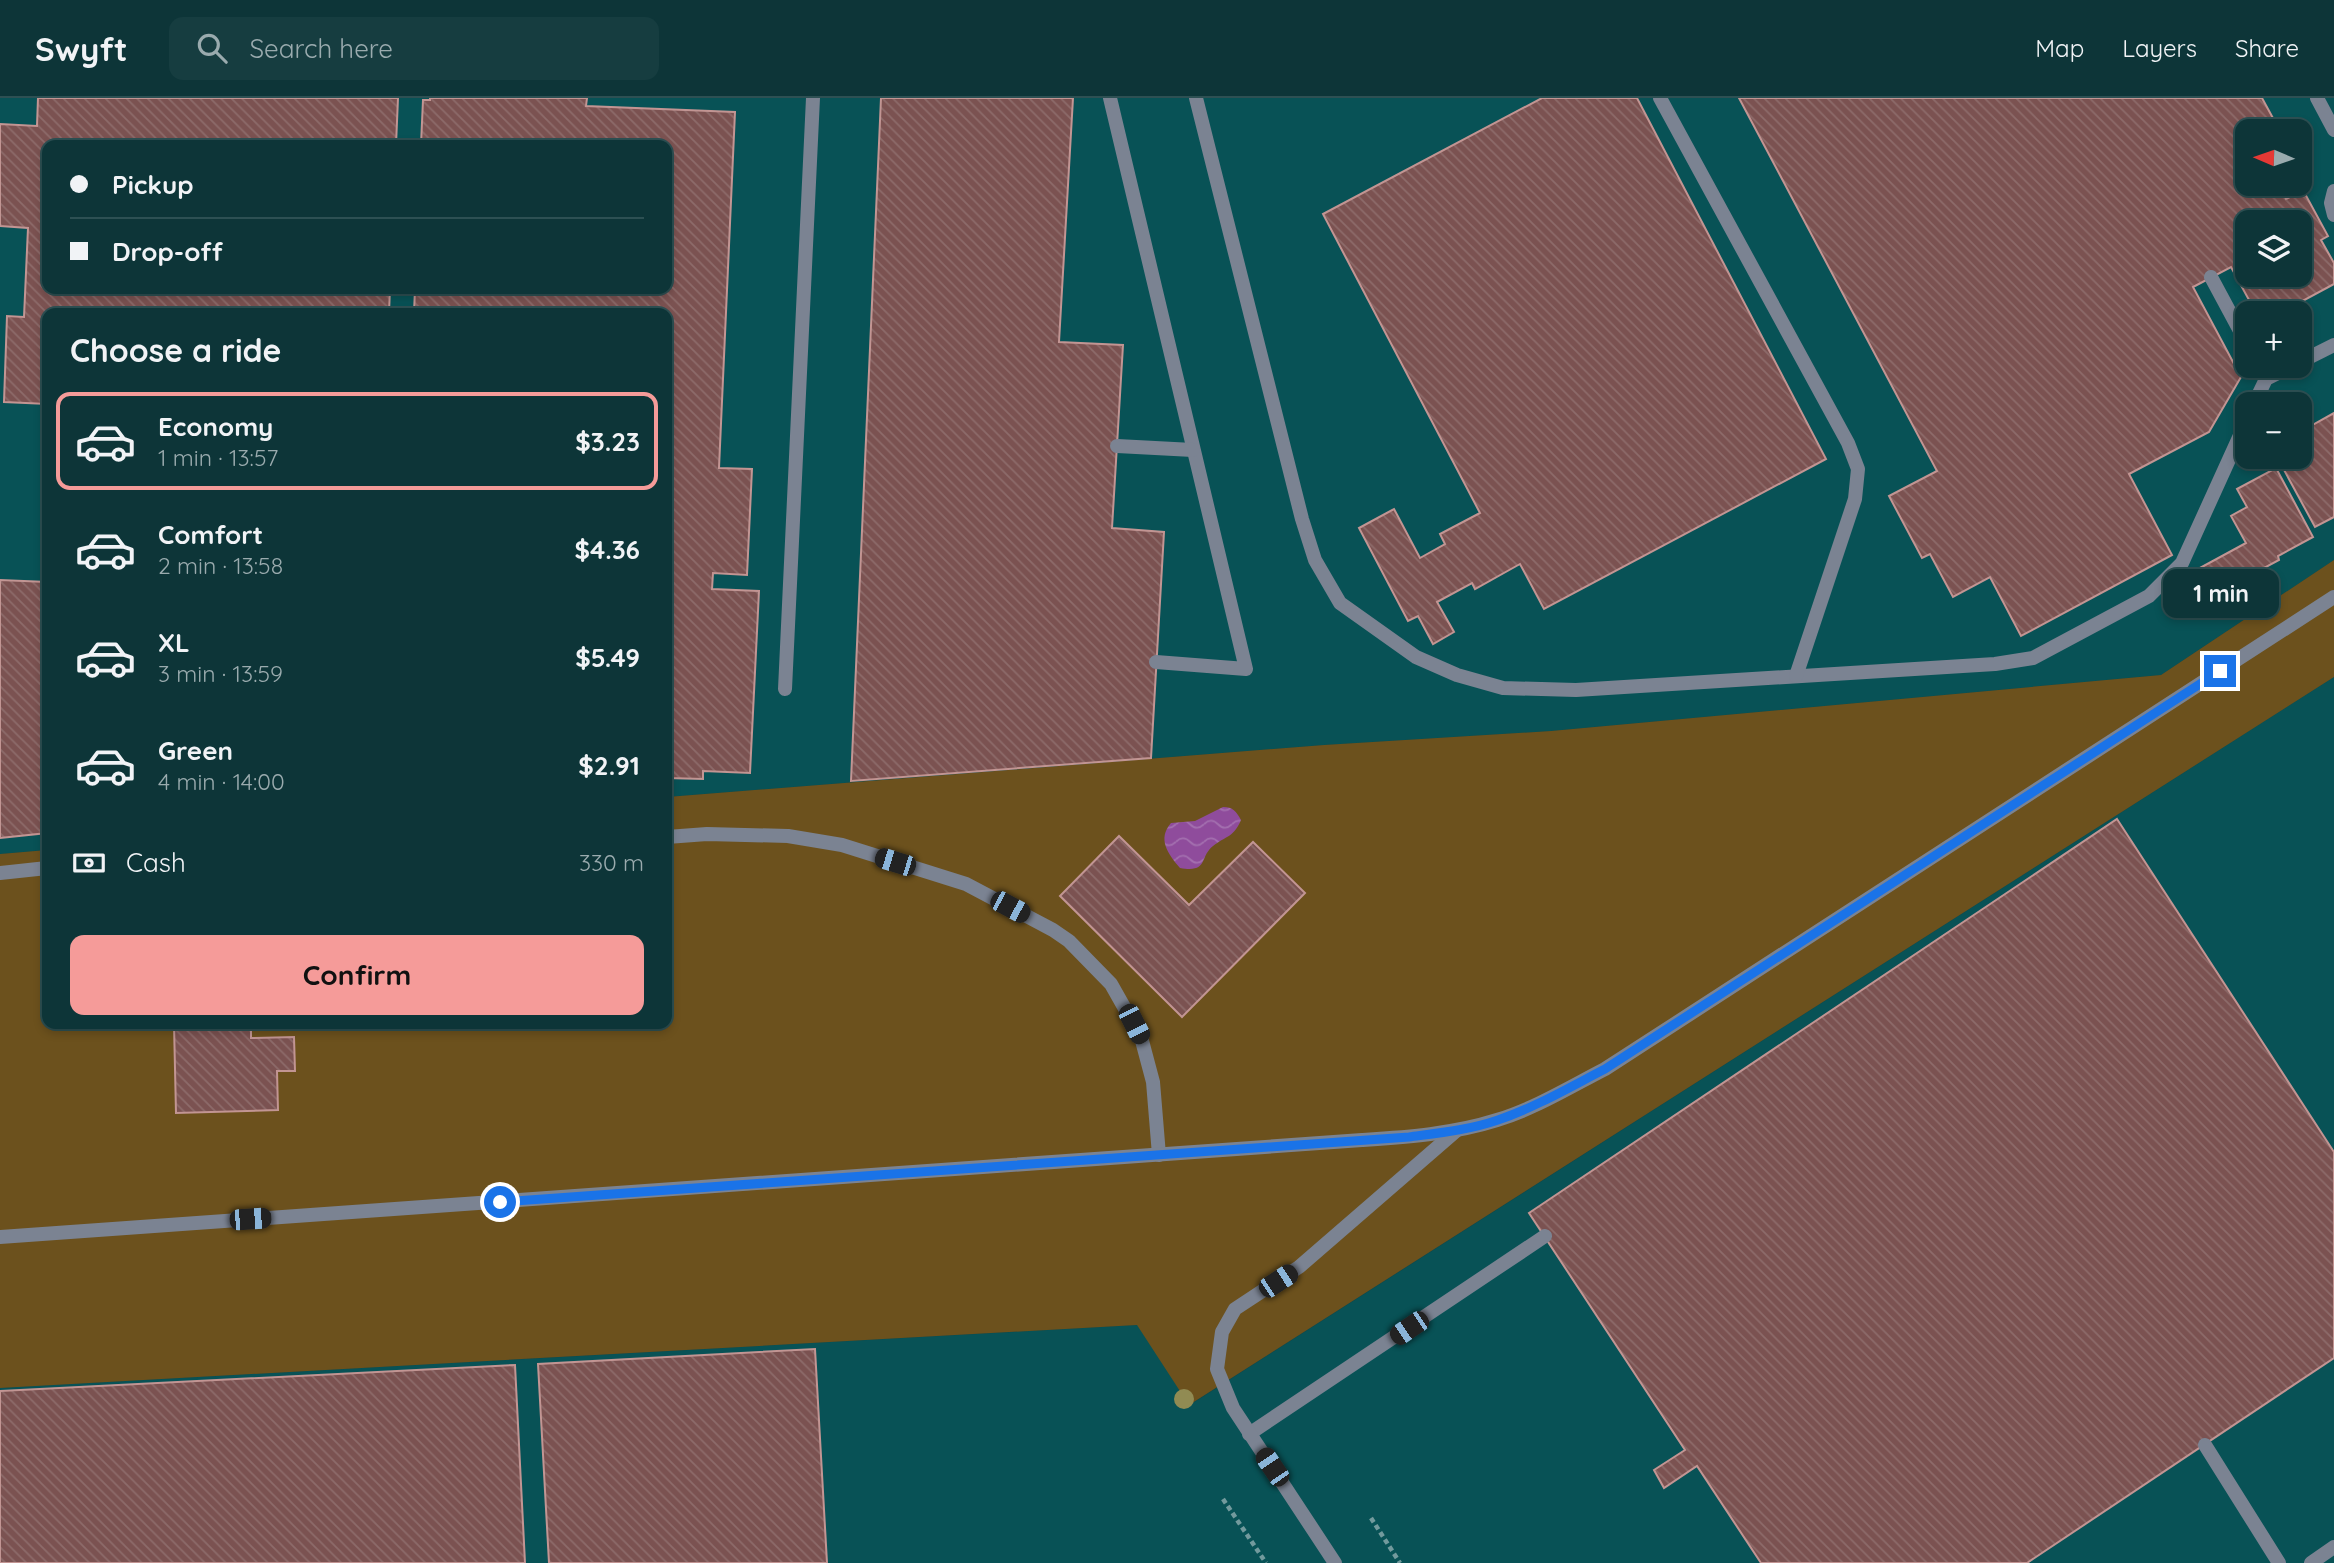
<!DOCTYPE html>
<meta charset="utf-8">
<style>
:root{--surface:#0d3538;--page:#163d40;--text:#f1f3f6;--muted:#9aabae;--line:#2d5053;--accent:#f59b99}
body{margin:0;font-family:Quicksand,sans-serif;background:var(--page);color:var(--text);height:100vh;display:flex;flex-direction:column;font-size:26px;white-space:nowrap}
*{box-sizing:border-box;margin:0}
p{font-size:23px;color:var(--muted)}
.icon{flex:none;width:38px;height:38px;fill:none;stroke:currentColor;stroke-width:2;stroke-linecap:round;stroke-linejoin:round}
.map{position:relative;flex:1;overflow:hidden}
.panel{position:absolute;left:42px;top:210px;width:630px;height:721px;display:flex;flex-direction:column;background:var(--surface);border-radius:14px;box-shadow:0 4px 10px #0003,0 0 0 2px var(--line)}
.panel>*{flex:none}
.banner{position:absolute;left:42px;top:42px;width:630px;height:154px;border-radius:14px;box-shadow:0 4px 10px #0003,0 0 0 2px var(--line);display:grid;align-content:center;height:154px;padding:0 28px;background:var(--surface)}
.needle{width:46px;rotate:272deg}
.tools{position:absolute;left:2235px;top:21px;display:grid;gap:14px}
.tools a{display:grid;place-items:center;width:77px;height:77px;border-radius:14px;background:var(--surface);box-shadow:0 4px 10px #0003,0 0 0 2px var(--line);font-size:35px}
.end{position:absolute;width:32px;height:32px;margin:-16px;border:9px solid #1a73e8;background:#fff;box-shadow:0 0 0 4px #fff}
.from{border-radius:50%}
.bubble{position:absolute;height:49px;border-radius:14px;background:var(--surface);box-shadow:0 4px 10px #0003,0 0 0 2px var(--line);font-size:23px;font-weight:700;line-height:49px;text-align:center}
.car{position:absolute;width:21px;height:42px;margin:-21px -10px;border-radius:9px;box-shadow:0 0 5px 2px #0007;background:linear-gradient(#222 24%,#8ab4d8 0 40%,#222 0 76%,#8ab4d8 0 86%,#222 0)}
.banner b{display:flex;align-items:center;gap:24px;height:66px;font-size:26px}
.banner b+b{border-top:2px solid var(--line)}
.banner i{width:18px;height:18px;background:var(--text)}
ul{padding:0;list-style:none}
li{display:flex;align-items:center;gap:21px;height:98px;margin:0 14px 10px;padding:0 14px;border:4px solid transparent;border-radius:14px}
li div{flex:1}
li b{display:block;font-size:26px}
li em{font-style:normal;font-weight:700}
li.on{border-color:var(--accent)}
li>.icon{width:63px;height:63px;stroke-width:1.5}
h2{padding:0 28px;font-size:32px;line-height:84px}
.pay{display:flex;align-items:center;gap:18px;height:77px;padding:0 28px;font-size:26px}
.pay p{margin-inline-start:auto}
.cta{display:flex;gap:14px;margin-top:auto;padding:14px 28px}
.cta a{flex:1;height:80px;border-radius:14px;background:var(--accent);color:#111;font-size:28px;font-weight:700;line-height:80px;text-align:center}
header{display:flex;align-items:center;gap:42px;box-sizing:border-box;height:98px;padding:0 35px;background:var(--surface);border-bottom:2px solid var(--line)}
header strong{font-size:33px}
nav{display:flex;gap:38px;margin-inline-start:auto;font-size:24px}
.search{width:490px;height:63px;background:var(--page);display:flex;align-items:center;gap:18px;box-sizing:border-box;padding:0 24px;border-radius:14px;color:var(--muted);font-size:26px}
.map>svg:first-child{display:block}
.built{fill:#085256;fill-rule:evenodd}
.green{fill:#6c511d}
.water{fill:url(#water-waves)}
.building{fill:url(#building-back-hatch);stroke:#c29593;stroke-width:2;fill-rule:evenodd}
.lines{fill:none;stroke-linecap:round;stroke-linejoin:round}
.path{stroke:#729a9d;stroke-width:4.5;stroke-dasharray:5 3.5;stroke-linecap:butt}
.lane{stroke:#7b8392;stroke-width:14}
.street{stroke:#7b8392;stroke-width:14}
.tree{fill:#918b53}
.route{stroke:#1a73e8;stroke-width:9}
</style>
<header>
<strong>Swyft</strong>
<div class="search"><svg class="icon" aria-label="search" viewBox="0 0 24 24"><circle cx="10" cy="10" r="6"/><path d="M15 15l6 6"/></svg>Search here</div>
<nav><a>Map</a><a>Layers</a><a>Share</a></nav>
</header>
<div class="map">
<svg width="2334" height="1465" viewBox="0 0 2334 1465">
<defs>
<pattern id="water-waves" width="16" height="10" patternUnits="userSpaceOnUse" patternTransform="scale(1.75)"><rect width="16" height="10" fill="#8f4c9c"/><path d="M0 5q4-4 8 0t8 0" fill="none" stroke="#a36faf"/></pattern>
<pattern id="building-back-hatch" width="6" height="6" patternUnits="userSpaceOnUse" patternTransform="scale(1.75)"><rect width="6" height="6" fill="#7b5251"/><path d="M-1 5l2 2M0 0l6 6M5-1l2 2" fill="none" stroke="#8d6b6a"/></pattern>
</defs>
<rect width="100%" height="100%" fill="#11474b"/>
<g class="built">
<path d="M0,0H2334V462L2161,577L1551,633L1324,647L667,699V215H47V752L0,756ZM2247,33H2300V86H2247ZM47,47H667V191H47ZM2247,124H2300V177H2247ZM2247,215H2300V268H2247ZM2247,306H2300V359H2247Z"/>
<path d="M2334,579V1465H0V1290L1138,1227L1190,1307Z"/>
</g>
<path class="green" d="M2334,462V579L1189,1307L1137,1227L0,1290V756L47,752V926H667V699L1324,647L1551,633L2161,577Z"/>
<path class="water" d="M1223,709C1233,709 1236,713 1241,722C1234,739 1226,738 1213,748C1199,759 1209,775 1180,770C1168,756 1157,741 1171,725L1195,723Z"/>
<g class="building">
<path d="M38,0H398L396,47H47V191H390L389,215H47V306L4,304L7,218L24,219L28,130L0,128V26L37,28Z"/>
<path d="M430,0H587L586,8L735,14L719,370L752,371L747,477L713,475L712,491L759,493L750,675L703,673V681L667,680V215H414L415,191H667V47H421L423,2H430Z"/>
<path d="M881,0H1073L1059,244L1123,247L1112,430L1164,434L1151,660L851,683Z"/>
<path d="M1542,0H1637L1826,361L1544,511L1520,466L1475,491L1472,485L1437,504L1454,534L1433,546L1418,518L1408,523L1359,430L1394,411L1420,460L1445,446L1440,436L1480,415L1323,116Z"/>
<path d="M1739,0H2262L2280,33H2247V86H2278L2286,101L2303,92L2328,138L2321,142L2334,165V186L2280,215H2271L2266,207L2255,213L2231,169L2193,189L2241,279L2209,334L2129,376L2172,457L2021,538L1990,479L1953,499L1930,456L1922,460L1889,398L1937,373ZM2247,124H2300V177H2247Z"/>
<path d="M2334,315V419L2315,429L2277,359H2300V334Z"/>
<path d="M2276,370L2313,439L2278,458L2279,462L2201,504L2187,477L2246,445L2231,418L2247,409L2237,391Z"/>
<path d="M0,482L47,484V735L0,740Z"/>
<path d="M2117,721L2334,1054V1260L2027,1465H1761L1697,1368L1664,1390L1654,1372L1685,1352L1529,1115Z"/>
<path d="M1119,738L1189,807L1253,744L1305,795L1182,919L1060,798Z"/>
<path d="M174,926H251V940L294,939L295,973H277L278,1012L176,1015Z"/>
<path d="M815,1251L827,1465H549L538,1266Z"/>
<path d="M515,1267L525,1465H0V1293Z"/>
</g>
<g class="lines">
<g class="path">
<path d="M1223,1401L1266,1465"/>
<path d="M1371,1420L1400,1465"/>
</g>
<g class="lane">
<path d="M1110,0L1246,571L1156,564"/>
<path d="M1196,0L1302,421L1315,462L1340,505L1416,559L1457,577L1503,590L1576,592L1995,566L2033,560L2149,498L2182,465L2247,322"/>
<path d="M1660,0L1848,345L1858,371L1855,401L1796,578"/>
<path d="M2317,0L2334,32"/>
<path d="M2334,93L2331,105L2334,117"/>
<path d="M2211,179L2247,246"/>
<path d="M2300,264L2334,247"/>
<path d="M2259,268L2266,281"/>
<path d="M2254,306L2266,281L2292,268"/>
<path d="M1117,348L1193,352"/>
<path d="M785,591L813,0"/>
<path d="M667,739L707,736L788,738L842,747L966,786L1053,832L1069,843L1111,886L1141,939L1153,984L1159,1057"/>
<path d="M0,775L47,770"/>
<path d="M0,1139L1362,1042C1407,1039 1453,1036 1497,1022C1534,1011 1570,989 1605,971L2334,499"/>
<path d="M1249,1336L1545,1138"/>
<path d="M2205,1347L2279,1465"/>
<path d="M2311,1465L2334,1449"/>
</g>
<path class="street" d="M1335,1465L1233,1310L1217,1271L1222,1234L1235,1211L1299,1169L1456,1033"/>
</g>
<circle class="tree" cx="1184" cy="1301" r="10"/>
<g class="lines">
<path class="route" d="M500,1104L1409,1039C1439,1035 1469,1032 1498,1022C1536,1009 1570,989 1605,971L2220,573"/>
</g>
</svg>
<div class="tools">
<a><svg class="needle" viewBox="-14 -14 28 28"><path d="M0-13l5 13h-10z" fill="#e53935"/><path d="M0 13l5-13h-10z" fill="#9aabae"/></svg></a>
<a><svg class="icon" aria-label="layers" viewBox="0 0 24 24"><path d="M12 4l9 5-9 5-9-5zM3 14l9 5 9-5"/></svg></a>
<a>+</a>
<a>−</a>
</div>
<i class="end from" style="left:500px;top:1104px"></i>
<i class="end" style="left:2220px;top:573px"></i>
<div class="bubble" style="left:2163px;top:471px;width:116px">1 min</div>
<i class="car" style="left:895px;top:764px;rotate:287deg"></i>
<i class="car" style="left:1010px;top:809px;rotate:118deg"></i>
<i class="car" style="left:1134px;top:926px;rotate:153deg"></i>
<i class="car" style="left:250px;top:1121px;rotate:86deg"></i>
<i class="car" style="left:1278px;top:1183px;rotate:57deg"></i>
<i class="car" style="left:1409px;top:1230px;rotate:236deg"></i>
<i class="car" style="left:1272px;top:1369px;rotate:326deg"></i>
<div class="banner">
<b><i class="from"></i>Pickup</b>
<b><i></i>Drop-off</b>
</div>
<section class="panel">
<h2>Choose a ride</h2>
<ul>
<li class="on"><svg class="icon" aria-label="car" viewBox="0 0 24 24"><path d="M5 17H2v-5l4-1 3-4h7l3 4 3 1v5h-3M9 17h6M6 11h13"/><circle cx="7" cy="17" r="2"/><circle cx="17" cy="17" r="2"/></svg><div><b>Economy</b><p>1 min · 13:57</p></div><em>$3.23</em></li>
<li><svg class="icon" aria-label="car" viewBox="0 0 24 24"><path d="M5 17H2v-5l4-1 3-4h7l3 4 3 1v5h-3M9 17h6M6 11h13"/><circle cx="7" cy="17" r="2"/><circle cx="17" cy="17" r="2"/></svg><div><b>Comfort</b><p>2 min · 13:58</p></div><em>$4.36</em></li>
<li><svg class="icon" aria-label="car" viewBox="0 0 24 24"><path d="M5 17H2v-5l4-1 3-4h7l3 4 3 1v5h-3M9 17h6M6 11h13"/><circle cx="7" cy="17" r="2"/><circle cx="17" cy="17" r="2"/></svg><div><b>XL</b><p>3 min · 13:59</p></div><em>$5.49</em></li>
<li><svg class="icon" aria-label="car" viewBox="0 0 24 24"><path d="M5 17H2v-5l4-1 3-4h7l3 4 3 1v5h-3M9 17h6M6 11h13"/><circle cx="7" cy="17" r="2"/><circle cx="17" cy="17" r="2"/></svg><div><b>Green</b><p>4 min · 14:00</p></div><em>$2.91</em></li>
</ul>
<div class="pay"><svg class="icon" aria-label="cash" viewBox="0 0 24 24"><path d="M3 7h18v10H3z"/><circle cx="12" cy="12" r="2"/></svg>Cash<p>330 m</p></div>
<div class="cta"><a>Confirm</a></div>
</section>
</div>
